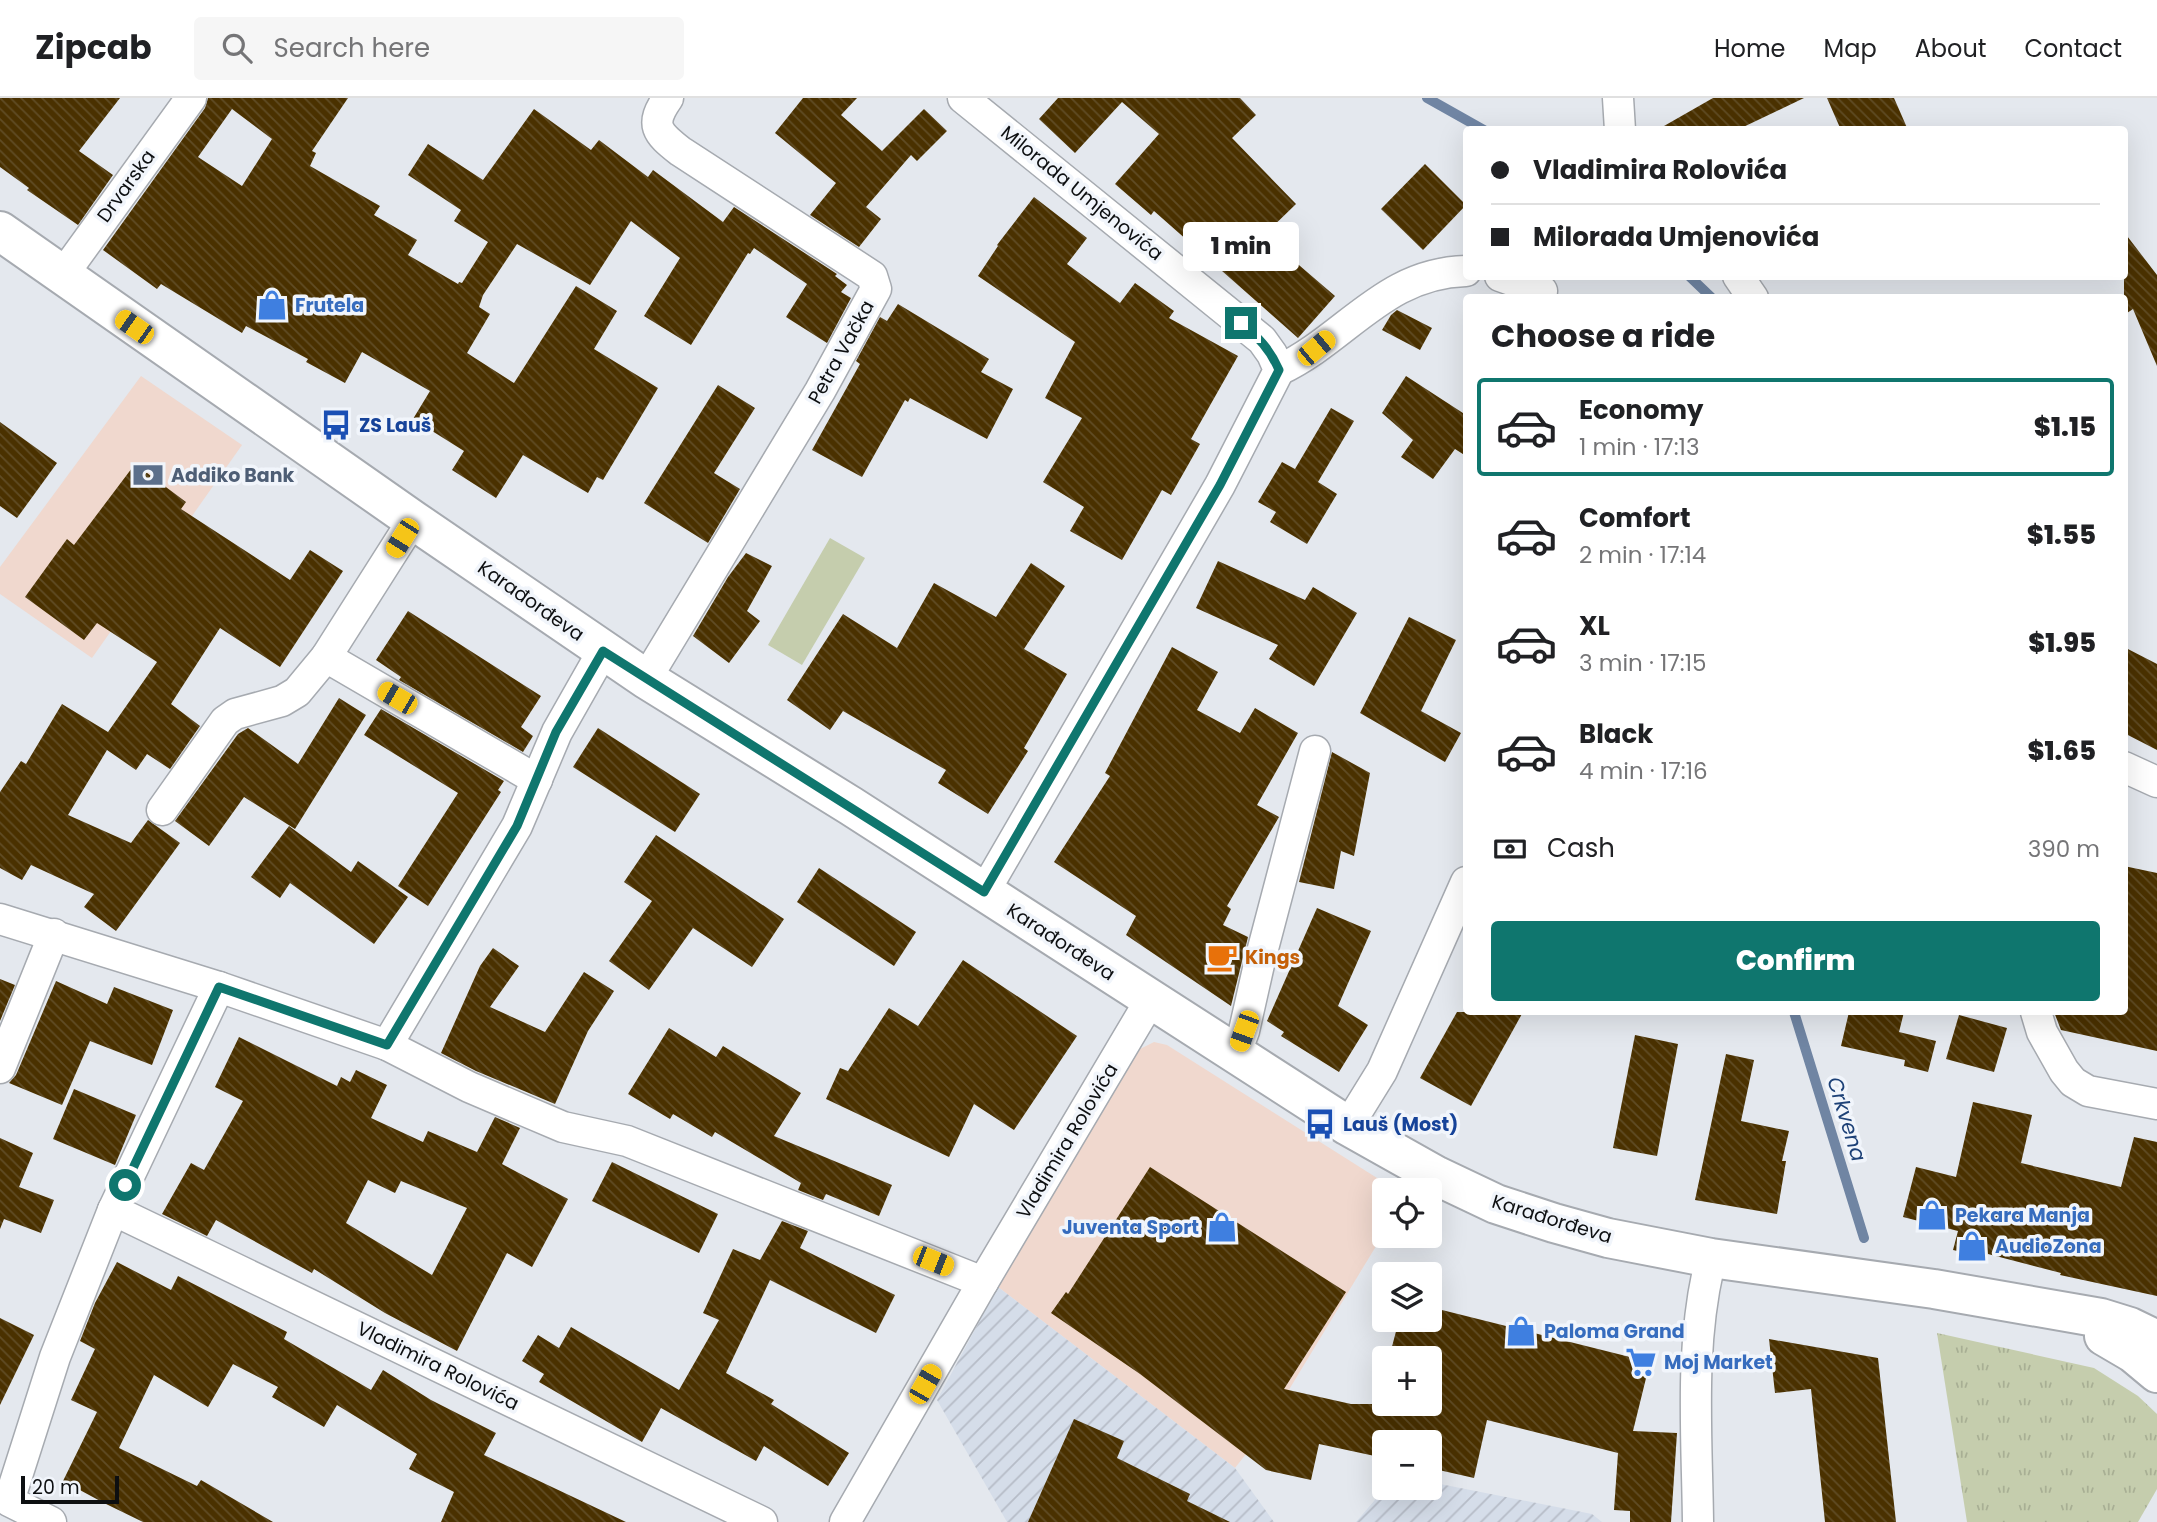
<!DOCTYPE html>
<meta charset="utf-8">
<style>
:root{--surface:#fff;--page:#f6f6f6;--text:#202124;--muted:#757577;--line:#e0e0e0;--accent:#0f766e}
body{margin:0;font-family:Poppins,sans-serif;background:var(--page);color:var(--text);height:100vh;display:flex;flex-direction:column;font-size:26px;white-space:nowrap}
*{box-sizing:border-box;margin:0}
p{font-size:23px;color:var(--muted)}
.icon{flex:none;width:38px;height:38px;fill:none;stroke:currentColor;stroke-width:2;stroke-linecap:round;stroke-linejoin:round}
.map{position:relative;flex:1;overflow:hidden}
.side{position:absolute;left:1463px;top:196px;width:665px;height:721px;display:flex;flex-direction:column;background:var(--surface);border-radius:7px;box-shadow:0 7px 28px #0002}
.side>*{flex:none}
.guide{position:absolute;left:1463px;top:28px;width:665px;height:154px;border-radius:7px;box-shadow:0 7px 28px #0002;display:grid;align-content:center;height:154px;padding:0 28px;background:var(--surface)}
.fabs{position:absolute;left:1372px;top:1080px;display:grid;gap:14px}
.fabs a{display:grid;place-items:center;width:70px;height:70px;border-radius:7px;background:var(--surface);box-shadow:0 7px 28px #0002;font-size:35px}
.scale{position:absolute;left:21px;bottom:18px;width:98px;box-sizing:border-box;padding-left:7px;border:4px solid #0d0f11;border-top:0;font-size:19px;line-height:24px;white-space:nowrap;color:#0d0f11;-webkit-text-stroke:5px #f1f5fb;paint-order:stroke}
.end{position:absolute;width:32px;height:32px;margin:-16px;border:9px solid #0f766e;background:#fff;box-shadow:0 0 0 4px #fff}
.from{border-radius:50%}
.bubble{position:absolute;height:49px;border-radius:7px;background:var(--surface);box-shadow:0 7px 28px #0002;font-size:23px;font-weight:800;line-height:49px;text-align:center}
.car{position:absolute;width:21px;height:42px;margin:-21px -10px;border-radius:9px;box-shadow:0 0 5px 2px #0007;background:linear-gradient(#f5c518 24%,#345 0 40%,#f5c518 0 76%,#345 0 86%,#f5c518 0)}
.guide b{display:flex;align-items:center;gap:24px;height:66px;font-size:26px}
.guide b+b{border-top:2px solid var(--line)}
.guide i{width:18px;height:18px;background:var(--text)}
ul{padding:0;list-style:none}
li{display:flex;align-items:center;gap:21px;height:98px;margin:0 14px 10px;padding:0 14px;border:4px solid transparent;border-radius:7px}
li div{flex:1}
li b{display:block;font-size:26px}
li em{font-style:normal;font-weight:800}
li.current{border-color:var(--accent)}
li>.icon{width:63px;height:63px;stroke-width:1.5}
h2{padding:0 28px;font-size:32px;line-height:84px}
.pay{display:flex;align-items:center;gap:18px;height:77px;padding:0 28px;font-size:26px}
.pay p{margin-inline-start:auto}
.cta{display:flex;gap:14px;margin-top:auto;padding:14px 28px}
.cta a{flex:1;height:80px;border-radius:7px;background:var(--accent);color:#fff;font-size:28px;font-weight:800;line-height:80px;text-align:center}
header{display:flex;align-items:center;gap:42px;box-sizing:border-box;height:98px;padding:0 35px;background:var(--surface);border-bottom:2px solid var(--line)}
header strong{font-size:33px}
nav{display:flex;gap:38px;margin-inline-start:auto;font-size:24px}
.search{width:490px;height:63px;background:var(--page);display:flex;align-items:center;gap:18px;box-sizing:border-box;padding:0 24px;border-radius:7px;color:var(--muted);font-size:26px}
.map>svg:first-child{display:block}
.commercial{fill:#f0d8ce}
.industrial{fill:url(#industrial-furrows)}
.grass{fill:url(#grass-tufts)}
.park{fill:#c5cdad}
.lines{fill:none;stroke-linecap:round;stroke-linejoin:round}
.stream{stroke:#7085a3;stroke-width:10}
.building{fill:url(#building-back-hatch);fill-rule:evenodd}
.minor-casing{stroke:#a6aab0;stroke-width:33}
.primary-casing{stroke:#a6aab0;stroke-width:42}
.minor{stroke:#fff;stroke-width:30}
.primary{stroke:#fff;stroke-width:38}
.route{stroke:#0f766e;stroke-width:9}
.labels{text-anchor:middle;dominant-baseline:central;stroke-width:7;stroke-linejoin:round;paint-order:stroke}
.street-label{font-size:19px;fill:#0d0f11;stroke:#f1f5fb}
.shop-label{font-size:19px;font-weight:bold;fill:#366cbe;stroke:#f1f5fb;text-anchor:start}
.transit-label{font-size:19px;font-weight:bold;fill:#164399;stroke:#f1f5fb;text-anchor:start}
.service-label{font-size:19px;font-weight:bold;fill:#4e5e75;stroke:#f1f5fb;text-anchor:start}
.food-label{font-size:19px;font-weight:bold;fill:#c56008;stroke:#f1f5fb;text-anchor:start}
.water-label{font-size:21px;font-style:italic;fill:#1d4177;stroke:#f1f5fb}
</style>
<header>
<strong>Zipcab</strong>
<div class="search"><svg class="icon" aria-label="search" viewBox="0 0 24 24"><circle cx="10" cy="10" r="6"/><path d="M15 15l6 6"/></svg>Search here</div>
<nav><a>Home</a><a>Map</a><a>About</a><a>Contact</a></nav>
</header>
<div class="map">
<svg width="2157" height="1424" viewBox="0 0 2157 1424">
<defs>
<pattern id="industrial-furrows" width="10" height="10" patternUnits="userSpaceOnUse" patternTransform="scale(1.75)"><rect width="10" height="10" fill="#d5dde9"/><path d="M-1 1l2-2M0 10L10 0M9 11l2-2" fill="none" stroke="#b6bcc7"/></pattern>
<pattern id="grass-tufts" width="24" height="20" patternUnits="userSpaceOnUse" patternTransform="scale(1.75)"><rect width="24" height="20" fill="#c5cdad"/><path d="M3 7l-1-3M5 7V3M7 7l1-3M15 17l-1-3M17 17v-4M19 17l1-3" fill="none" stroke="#a8af94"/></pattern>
<pattern id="building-back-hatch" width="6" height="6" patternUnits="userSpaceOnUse" patternTransform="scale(1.75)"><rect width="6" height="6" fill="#4a3100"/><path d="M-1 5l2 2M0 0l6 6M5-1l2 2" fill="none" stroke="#604c25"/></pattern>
</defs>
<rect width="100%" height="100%" fill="#e4e8ee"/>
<g class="commercial">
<path d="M141,278L242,347L92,560L0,496V469Z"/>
<path d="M1154,944L1167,947L1396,1092H1384V1135L1290,1290L1277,1317L1235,1370L998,1189L1140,951Z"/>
</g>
<g class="industrial">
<path d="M998,1189L1235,1370L1274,1424H1007L937,1302Z"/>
<path d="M1430,1384L1592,1416L1602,1424H1356L1380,1396L1398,1390H1430Z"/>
</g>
<path class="grass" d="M1937,1235L2094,1270L2138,1298L2157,1316V1391L2138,1424H1967Z"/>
<path class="park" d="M830,440L865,460L802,567L768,547Z"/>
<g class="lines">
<g class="stream">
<path d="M1427,0L1484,32"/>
<path d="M1689,178L1712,200"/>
<path d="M1794,914L1864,1140"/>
</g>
</g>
<g class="building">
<path d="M0,0H120L79,53L113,77L78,127L27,92L29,90L0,69Z"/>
<path d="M208,0H348L312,53L316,55L310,68L380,108L374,117L417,142L408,157L458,186L459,184L462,185L488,144L454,123L461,112L408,77L428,46L483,82L534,11L591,52L599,42L648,79L653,72L723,124L734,109L837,176L835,178L847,187L841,194L851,200L827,245L786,219L807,186L754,150L750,156L748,155L691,247L644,218L680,160L631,123L590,187L517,146L483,197L479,209L490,216L467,255L514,285L576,188L617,213L594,251L658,290L603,382L597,379L588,395L523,357L496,400L452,372L464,353L413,321L430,293L362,254L345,285L306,264L308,261L246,228L242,235L161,186L157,191L103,152L205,10ZM232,11L272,41L242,88L198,59Z"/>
<path d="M803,0H857L841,17L882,53L924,11L947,33L917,63L911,57L866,109L881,121L859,149L810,117L836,85L775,35Z"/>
<path d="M1058,0H1240L1256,17L1232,40L1296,106L1264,137L1335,198L1298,240L1154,113L1151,117L1115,86L1159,36L1122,4L1075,55L1039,21Z"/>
<path d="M1713,0H1804L1737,32H1657Z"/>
<path d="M1827,0H1894L1908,32H1841Z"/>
<path d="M1425,66L1466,107L1423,152L1381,111Z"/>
<path d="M1034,99L1087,140L1067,166L1120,205L1135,185L1174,213L1169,220L1238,258L1191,341L1200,346L1171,397L1162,392L1122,462L1070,433L1084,409L1043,384L1082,320L1045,300L1075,244L978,178L998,148L997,147Z"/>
<path d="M2124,134L2157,177V268L2133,211L2124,217Z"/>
<path d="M898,206L989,261L981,274L1013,291L987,341L910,300L908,304L905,302L862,379L812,352L860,266L856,263L880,219L887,223Z"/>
<path d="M1397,212L1432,230L1420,252L1382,232L1391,217Z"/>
<path d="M1406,278L1466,317V358L1455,351L1433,381L1401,359L1413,342L1382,315Z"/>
<path d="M718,287L755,310L714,375L740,391L708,445L644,405Z"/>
<path d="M1331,310L1354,323L1318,384L1337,396L1307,446L1270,424L1276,414L1258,404L1282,364L1295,371Z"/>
<path d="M0,324L57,365L17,420L0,408Z"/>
<path d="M135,366L186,404L181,411L290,482L310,452L343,473L280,569L220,530L171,606L200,628L170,671L147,656L136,672L107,652L68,717L131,745L148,722L180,745L116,833L84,809L94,796L31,767L22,782L0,770V694L21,663L26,666L62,606L108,634L157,564L97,525L84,542L25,499L67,441L74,447Z"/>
<path d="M746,455L772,468L747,513L760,523L729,565L693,538L728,479Z"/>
<path d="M1218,463L1305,502L1313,489L1357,515L1314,588L1269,561L1278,547L1196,510Z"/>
<path d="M1031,465L1065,488L1024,551L1067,576L1024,650L1028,653L988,716L938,685L946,672L843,613L830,632L787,602L843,516L897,550L934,485L996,519Z"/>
<path d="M408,513L541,598L521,629L533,638L523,654L399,582L401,579L376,562Z"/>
<path d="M1409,519L1456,542L1421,613L1461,635L1445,664L1360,615Z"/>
<path d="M1172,549L1218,574L1197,612L1240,635L1255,610L1298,635L1257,707L1279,719L1227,808L1231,811L1223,827L1248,839L1231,908L1126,837L1136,818L1054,764L1110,678L1105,675Z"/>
<path d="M2124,549L2157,566V652L2124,635Z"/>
<path d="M339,600L366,617L295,731L244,699L209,748L175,723L238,636L248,630L298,666Z"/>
<path d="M381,611L504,683L498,692L501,694L428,808L398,788L458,695L364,637Z"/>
<path d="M598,630L700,696L675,734L573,669Z"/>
<path d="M1332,654L1370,675L1354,758L1341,753L1334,791L1299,784Z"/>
<path d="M289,728L351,774L358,763L408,799L374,846L290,785L280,800L251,779Z"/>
<path d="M656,737L784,821L752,869L693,830L649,892L609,863L652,803L624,784Z"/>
<path d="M2124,768L2157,775V953L2061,932L2054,914H2124Z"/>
<path d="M819,770L916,834L894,868L797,804Z"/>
<path d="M1317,810L1371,833L1338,908L1368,927L1339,974L1281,938L1284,934L1267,923Z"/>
<path d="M493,850L519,868L490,909L545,934L584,874L614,893L588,933L555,1006L476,973L441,955L480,868Z"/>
<path d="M963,862L1077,938L1014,1032L974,1006L949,1059L826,1001L840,970L848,973L889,910L918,928Z"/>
<path d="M0,881L15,887L0,923Z"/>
<path d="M56,883L107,906L114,889L173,912L152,967L90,943L62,1007L9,985L16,977Z"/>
<path d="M1457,914H1523L1471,1008L1420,980Z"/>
<path d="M1849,914H1904L1899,934L1936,943L1928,974L1904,968L1905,962L1841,948Z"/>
<path d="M1959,917L2007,930L1994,974L1946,961Z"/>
<path d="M669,930L716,959L723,948L801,995L774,1038L892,1087L879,1118L826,1096L823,1102L798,1092L801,1085L715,1034L712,1039L673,1016L670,1021L628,996Z"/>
<path d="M1635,937L1678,946L1657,1058L1613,1050Z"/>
<path d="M239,939L337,988L341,979L350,984L356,972L387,987L371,1020L423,1044L428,1033L477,1054L495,1019L520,1030L502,1066L568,1101L532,1169L507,1155L457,1253L385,1215L314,1171L312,1175L216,1122L207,1138L162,1116L191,1065L204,1072L243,1003L215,989ZM368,1082L395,1095L401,1083L467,1110L432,1177L346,1125Z"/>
<path d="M1726,956L1754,962L1741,1023L1789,1033L1782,1063H1786L1777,1116L1695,1102Z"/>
<path d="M74,991L136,1017L115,1067L53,1041Z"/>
<path d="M1973,1004L2032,1017L2021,1065L2121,1089L2134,1039L2157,1044V1198L2060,1177L2061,1175L1988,1156L1987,1160L1953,1152L1958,1133L1903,1119L1916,1069L1956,1079Z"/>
<path d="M0,1040L33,1055L19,1089L54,1102L41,1135L4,1121L0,1131Z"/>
<path d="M612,1064L718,1116L699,1155L592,1103Z"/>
<path d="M1150,1069L1346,1194L1284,1291L1351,1306H1378L1384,1280V1306H1430V1260H1389L1399,1222H1430V1209L1650,1264L1633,1333L1677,1335L1671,1424H1630V1413L1614,1412L1618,1355L1487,1322L1474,1380L1430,1370V1344H1384V1360L1319,1346L1311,1382L1266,1372L1140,1276L1051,1215L1066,1194L1068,1196Z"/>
<path d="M782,1123L808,1133L800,1150L895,1197L876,1235L770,1182L726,1275L774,1302L771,1306L849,1355L828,1388L764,1348L756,1363L661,1310L642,1344L539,1284L544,1276L522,1263L538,1237L559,1250L571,1229L679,1292L719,1222L703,1215L733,1151L760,1162Z"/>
<path d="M117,1164L171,1192L178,1178L287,1234L284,1241L371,1292L383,1272L431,1302L496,1335L484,1357L626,1424H441L454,1394L409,1371L417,1356L337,1307L324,1329L272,1299L278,1289L233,1266L208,1309L154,1277L119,1350L197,1388L201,1382L273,1424H143L104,1405L63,1383L97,1314L71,1302L95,1251L80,1243L95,1205Z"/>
<path d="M0,1220L34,1237L0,1307Z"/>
<path d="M1769,1241L1878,1260L1896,1424H1825L1811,1291L1775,1295Z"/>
<path d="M1074,1321L1124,1343L1117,1360L1190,1396L1187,1403L1230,1424H1028Z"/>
</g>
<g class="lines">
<g class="minor-casing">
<g id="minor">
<path d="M963,0L1262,242L1272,256L1279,272L1220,387L984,794"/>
<path d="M1618,0L1620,32"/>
<path d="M62,178L191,0"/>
<path d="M1500,178L1542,193"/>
<path d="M1738,178L1753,200"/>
<path d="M1279,272C1347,240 1384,175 1466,173"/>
<path d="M326,559L537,682"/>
<path d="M646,581L820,293L876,191L872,178L680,53C657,35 649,27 668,0"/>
<path d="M2124,669L2157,684"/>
<path d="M162,712L225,623L235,616L282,603L297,594L326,559L413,422"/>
<path d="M0,821L219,889L387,947L469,989L563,1029L627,1043L983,1184"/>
<path d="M2036,914L2042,934L2064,973L2073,984L2088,993L2157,1006"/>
<path d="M387,947L517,728L557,634L603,553"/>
<path d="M1235,957L1244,933L1260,862L1315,653"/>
<path d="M0,970L54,836"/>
<path d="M1348,1028L1382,973L1466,784"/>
<path d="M113,1112L762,1424"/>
<path d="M51,1424L9,1403L55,1259L113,1112L219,889"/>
<path d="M845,1424L983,1184L1151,901"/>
<path d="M1698,1424C1697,1336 1689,1246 1711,1160"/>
</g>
</g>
<g class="primary-casing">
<g id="primary">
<path d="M0,133L413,422L646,581L851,708L1348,1028L1437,1078L1496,1106L1554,1125L1608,1140L1711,1160L1934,1191L2101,1220L2130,1229L2157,1242"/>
<path d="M2104,1238L2133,1255L2157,1275"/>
</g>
</g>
<use href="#minor" class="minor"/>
<use href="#primary" class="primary"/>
</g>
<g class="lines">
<path class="route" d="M125,1087L219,889L387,947L517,728L556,634L603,553L984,794L1220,387L1279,272C1270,251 1258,239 1241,225"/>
</g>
<defs>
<g id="shop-bare" transform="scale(2.415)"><path d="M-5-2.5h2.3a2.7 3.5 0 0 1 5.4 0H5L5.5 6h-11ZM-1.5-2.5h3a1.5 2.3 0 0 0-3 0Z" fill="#3f7fe0" stroke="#f1f5fb" stroke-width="2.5" paint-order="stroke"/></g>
<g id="bus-bare" transform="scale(2.415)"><path d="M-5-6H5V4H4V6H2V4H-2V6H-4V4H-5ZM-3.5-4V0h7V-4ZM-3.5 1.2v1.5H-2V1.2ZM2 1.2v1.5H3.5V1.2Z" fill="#1a4fb4" stroke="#f1f5fb" stroke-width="2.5" paint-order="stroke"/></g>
<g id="bank-bare" transform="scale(2.415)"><path d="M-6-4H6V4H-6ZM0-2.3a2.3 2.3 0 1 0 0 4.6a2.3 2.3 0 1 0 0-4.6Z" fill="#5c6f8a" stroke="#f1f5fb" stroke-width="2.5" paint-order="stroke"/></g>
<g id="cafe-bare" transform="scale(2.415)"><path d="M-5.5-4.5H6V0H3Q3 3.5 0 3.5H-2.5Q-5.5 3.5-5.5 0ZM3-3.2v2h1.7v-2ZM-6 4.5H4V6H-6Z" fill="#e8710a" stroke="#f1f5fb" stroke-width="2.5" paint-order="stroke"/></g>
<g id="supermarket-bare" transform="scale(2.415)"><path d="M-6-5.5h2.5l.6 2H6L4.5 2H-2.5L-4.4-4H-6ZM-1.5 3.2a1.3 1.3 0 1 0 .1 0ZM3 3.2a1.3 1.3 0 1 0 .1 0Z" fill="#3f7fe0" stroke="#f1f5fb" stroke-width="2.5" paint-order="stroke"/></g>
</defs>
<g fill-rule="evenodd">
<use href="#shop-bare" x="272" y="207"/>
<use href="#bus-bare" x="336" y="327"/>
<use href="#bank-bare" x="148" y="377"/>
<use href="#cafe-bare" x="1222" y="859"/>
<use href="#bus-bare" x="1320" y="1026"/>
<use href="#shop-bare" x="1932" y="1117"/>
<use href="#shop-bare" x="1222" y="1129"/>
<use href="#shop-bare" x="1972" y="1148"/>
<use href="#shop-bare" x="1521" y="1233"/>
<use href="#supermarket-bare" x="1641" y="1264"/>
</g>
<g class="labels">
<g class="street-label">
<text transform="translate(126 88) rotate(-54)">Drvarska</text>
<text transform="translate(1082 95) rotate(39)">Milorada Umjenovića</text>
<text transform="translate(841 254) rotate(-61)">Petra Vačka</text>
<text transform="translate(531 503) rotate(35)">Karađorđeva</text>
<text transform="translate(1061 844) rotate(33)">Karađorđeva</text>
<text transform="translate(1067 1043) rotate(-59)">Vladimira Rolovića</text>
<text transform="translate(1552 1121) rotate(17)">Karađorđeva</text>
<text transform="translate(438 1268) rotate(26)">Vladimira Rolovića</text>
</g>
<g class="shop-label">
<text x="295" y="207">Frutela</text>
<text x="1955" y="1117">Pekara Manja</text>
<text x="1199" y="1129" text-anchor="end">Juventa Sport</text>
<text x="1995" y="1148">AudioZona</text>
<text x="1544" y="1233">Paloma Grand</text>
<text x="1664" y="1264">Moj Market</text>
</g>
<g class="transit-label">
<text x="359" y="327">ZS Lauš</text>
<text x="1343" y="1026">Lauš (Most)</text>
</g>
<g class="service-label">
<text x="171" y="377">Addiko Bank</text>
</g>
<g class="food-label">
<text x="1245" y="859">Kings</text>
</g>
<g class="water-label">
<text transform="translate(1847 1021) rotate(73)">Crkvena</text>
</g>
</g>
</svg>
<div class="fabs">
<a><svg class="icon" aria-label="locate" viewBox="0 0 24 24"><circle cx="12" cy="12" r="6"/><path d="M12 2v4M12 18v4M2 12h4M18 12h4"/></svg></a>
<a><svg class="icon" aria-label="layers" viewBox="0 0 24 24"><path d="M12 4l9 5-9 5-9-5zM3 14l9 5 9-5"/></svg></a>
<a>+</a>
<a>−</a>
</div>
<div class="scale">20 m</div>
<i class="end from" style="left:125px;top:1087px"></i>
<i class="end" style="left:1241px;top:225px"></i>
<div class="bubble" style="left:1183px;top:124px;width:116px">1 min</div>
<i class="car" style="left:134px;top:229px;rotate:305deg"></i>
<i class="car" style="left:1316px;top:250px;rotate:50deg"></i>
<i class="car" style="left:402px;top:440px;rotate:212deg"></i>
<i class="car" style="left:397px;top:600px;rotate:300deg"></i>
<i class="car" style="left:1244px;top:933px;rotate:200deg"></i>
<i class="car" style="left:933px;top:1163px;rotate:112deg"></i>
<i class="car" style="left:925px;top:1286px;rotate:30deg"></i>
<div class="guide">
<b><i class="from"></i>Vladimira Rolovića</b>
<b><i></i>Milorada Umjenovića</b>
</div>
<section class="side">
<h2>Choose a ride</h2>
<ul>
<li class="current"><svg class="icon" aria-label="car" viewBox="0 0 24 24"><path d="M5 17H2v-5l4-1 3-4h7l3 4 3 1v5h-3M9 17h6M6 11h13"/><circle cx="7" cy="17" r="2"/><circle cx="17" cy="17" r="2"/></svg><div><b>Economy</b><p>1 min · 17:13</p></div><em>$1.15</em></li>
<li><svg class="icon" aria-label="car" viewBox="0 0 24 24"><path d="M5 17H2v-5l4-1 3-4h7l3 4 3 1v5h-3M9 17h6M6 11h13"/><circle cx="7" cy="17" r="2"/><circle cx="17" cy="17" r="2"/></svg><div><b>Comfort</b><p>2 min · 17:14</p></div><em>$1.55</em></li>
<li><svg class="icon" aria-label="car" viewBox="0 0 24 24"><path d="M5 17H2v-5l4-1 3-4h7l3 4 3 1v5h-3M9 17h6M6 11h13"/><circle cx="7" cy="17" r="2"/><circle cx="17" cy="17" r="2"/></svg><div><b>XL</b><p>3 min · 17:15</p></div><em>$1.95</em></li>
<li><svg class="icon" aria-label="car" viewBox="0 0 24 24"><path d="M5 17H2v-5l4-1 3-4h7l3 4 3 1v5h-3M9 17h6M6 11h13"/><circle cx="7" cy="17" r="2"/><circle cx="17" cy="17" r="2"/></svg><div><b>Black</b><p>4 min · 17:16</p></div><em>$1.65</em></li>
</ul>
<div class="pay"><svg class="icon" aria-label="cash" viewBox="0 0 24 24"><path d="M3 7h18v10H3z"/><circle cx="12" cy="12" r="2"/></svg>Cash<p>390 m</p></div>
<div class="cta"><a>Confirm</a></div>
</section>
</div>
